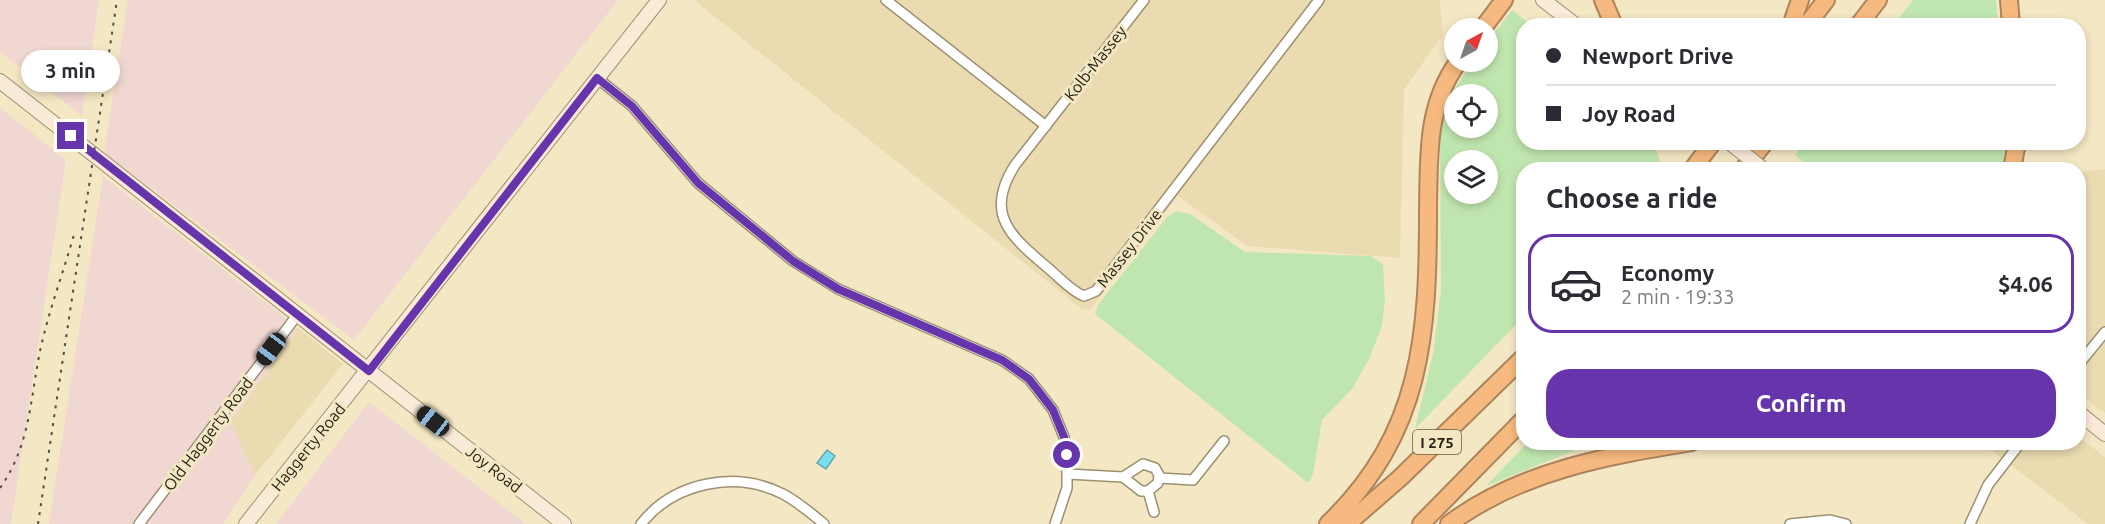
<!DOCTYPE html>
<meta charset="utf-8">
<style>
:root{--surface:#fff;--page:#f7f7f7;--text:#2b2b33;--muted:#7c7c81;--line:#e1e1e2;--accent:#6634ab}
body{margin:0;font-family:Ubuntu,sans-serif;background:var(--page);color:var(--text);height:100vh;display:flex;flex-direction:column;font-size:22px;white-space:nowrap}
*{box-sizing:border-box;margin:0}
p{font-size:20px;color:var(--muted)}
.icon{flex:none;width:33px;height:33px;fill:none;stroke:currentColor;stroke-width:2;stroke-linecap:round;stroke-linejoin:round}
.map{position:relative;flex:1;overflow:hidden}
.panel{position:absolute;left:1516px;top:162px;width:570px;height:288px;display:flex;flex-direction:column;background:var(--surface);border-radius:24px;box-shadow:0 3px 9px #0003}
.panel>*{flex:none}
.hud{position:absolute;left:1516px;top:18px;width:570px;height:132px;border-radius:24px;box-shadow:0 3px 9px #0003;display:grid;align-content:center;height:132px;padding:0 30px;background:var(--surface)}
.needle{width:39px;rotate:40deg}
.buttons{position:absolute;left:1444px;top:18px;display:grid;gap:12px}
.buttons a{display:grid;place-items:center;width:54px;height:54px;border-radius:50%;background:var(--surface);box-shadow:0 3px 9px #0003;font-size:30px}
.end{position:absolute;width:27px;height:27px;margin:-14px;border:8px solid #6634ab;background:#fff;box-shadow:0 0 0 3px #fff}
.from{border-radius:50%}
.bubble{position:absolute;height:42px;border-radius:21px;background:var(--surface);box-shadow:0 3px 9px #0003;font-size:20px;font-weight:700;line-height:42px;text-align:center}
.car{position:absolute;width:18px;height:36px;margin:-18px -9px;border-radius:8px;box-shadow:0 0 4px 2px #0007;background:linear-gradient(#222 24%,#8ab4d8 0 40%,#222 0 76%,#8ab4d8 0 86%,#222 0)}
.hud b{display:flex;align-items:center;gap:21px;height:57px;font-size:22px}
.hud b+b{border-top:2px solid var(--line)}
.hud i{width:15px;height:15px;background:var(--text)}
ul{padding:0;list-style:none}
li{display:flex;align-items:center;gap:18px;height:99px;margin:0 12px 9px;padding:0 18px;border:3px solid transparent;border-radius:24px}
li div{flex:1}
li b{display:block;font-size:22px}
li em{font-style:normal;font-weight:700}
li.on{border-color:var(--accent)}
li>.icon{width:54px;height:54px;stroke-width:1.5}
h2{padding:0 30px;font-size:27px;line-height:72px}
.cta{display:flex;gap:12px;margin-top:auto;padding:12px 30px}
.cta a{flex:1;height:69px;border-radius:24px;background:var(--accent);color:#fff;font-size:24px;font-weight:700;line-height:69px;text-align:center}
.map>svg:first-child{display:block}
.built{fill:#ebdbb1}
.industrial{fill:#f1d7d2}
.green{fill:#c0e6af;fill-rule:evenodd}
.water{fill:#79dfed;stroke:#60a6ac;stroke-width:1.5}
.lines{fill:none;stroke-linecap:round;stroke-linejoin:round}
.street-casing{stroke:#9c9070;stroke-width:12}
.secondary-casing{stroke:#9c9070;stroke-width:16}
.highway-casing{stroke:#ad845b;stroke-width:20}
.street{stroke:#fff;stroke-width:9}
.secondary{stroke:#fcead9;stroke-width:14}
.highway{stroke:#f6b980;stroke-width:16}
.rail{stroke:#544e3c;stroke-width:2;stroke-dasharray:3 6;stroke-linecap:butt}
.secondary-bridge-casing{stroke:#9c9070;stroke-width:16;stroke-linecap:butt}
.secondary-bridge{stroke:#fcead9;stroke-width:14}
.route{stroke:#6634ab;stroke-width:8}
.labels{text-anchor:middle;dominant-baseline:central;stroke-width:6;stroke-linejoin:round;paint-order:stroke}
.shield{fill:#f4e7c4;stroke:#645d4a;stroke-width:1.5}
.shield-label{font-size:15px;font-weight:bold;fill:#262215}
.street-label{font-size:16px;fill:#262215;stroke:#f4e7c4}
</style>
<div class="map">
<svg width="2105" height="524" viewBox="0 0 2105 524">
<rect width="100%" height="100%" fill="#f4e7c4"/>
<g class="built">
<path d="M694,0H1440L1443,35L1404,89L1400,258L1247,246L1178,196L1091,309L1083,310Z"/>
<path d="M2105,169V413L2079,393V172Z"/>
<path d="M298,328L343,364L255,475L231,422Z"/>
<path d="M2079,437L2105,457V524H2088L1982,443L2079,442Z"/>
</g>
<g class="industrial">
<path d="M0,0H99L82,116L0,52Z"/>
<path d="M128,0H618L354,340L104,153Z"/>
<path d="M0,108L66,160L11,524H0Z"/>
<path d="M103,176L298,328L231,422L255,475L223,524H49Z"/>
<path d="M369,402L526,524H276Z"/>
</g>
<g class="green">
<path d="M1913,0H1996L1998,25H1894Z"/>
<path d="M1512,10L1531,25L1524,26V142L1654,143L1660,162L1655,169L1524,170V316L1415,429L1433,354L1441,290L1440,129L1451,95L1472,62H1488V41ZM1455,94H1488V128H1455ZM1455,160H1488V194H1455Z"/>
<path d="M1805,142L2005,143V161L2001,170L1813,169L1795,155Z"/>
<path d="M1177,211L1190,214L1245,252L1371,256L1383,264L1385,301L1382,326L1369,359L1352,389L1322,420L1313,474L1308,483L1095,314L1098,305L1168,216Z"/>
<path d="M1527,443V442L1607,443L1583,447L1486,486Z"/>
</g>
<path class="water" d="M827,450L835,456L826,469L817,463Z"/>
<g class="lines">
<g class="street-casing">
<g id="street">
<path d="M886,0L1046,126"/>
<path d="M1144,0L1015,165C984,214 1010,236 1048,268C1059,277 1071,291 1084,296L1096,291L1319,0"/>
<path d="M597,78L632,106L698,183L793,261L838,289L1002,360L1029,379L1053,410L1064,437L1067,455V488L1055,524"/>
<path d="M2079,364L2105,332"/>
<path d="M1143,464L1155,468L1159,475L1158,483L1148,491H1141L1123,477Z"/>
<path d="M1068,474L1123,477"/>
<path d="M1159,478L1193,480L1224,441"/>
<path d="M1148,491L1154,512"/>
<path d="M139,524L298,314"/>
<path d="M641,524C674,482 735,470 783,494C798,502 811,513 824,524"/>
<path d="M1790,524L1830,520L1846,524"/>
<path d="M1970,524L1988,485L2021,442"/>
</g>
</g>
<g class="secondary-casing">
<g id="secondary">
<path d="M1543,0L1577,26"/>
<path d="M0,81L564,524"/>
<path d="M2079,413L2105,434"/>
<path d="M246,524L659,0"/>
</g>
</g>
<g class="highway-casing">
<g id="highway">
<path d="M1603,0L1614,26"/>
<path d="M2009,0L2011,26"/>
<path d="M1791,26L1800,0"/>
<path d="M1806,26L1826,0"/>
<path d="M1858,26L1878,0"/>
<path d="M1483,28L1504,0"/>
<path d="M1692,170L1713,142"/>
<path d="M1743,170L1765,142"/>
<path d="M2012,170L2017,142"/>
<path d="M1328,524C1423,433 1428,333 1428,210C1429,157 1426,106 1458,62"/>
<path d="M1347,524L1400,478L1524,357"/>
<path d="M1421,524L1524,419"/>
<path d="M1449,524C1520,471 1607,456 1692,442"/>
</g>
</g>
<use href="#street" class="street"/>
<use href="#secondary" class="secondary"/>
<use href="#highway" class="highway"/>
<g class="rail">
<path d="M0,488C33,442 30,390 43,338C52,302 65,267 75,231"/>
<path d="M38,524L117,0"/>
</g>
<g class="secondary-bridge-casing">
<path id="secondary-bridge" d="M1729,142L1764,170"/>
</g>
<use href="#secondary-bridge" class="secondary-bridge"/>
</g>
<g class="lines">
<path class="route" d="M71,136L369,371L597,78L632,106L698,183L793,261L838,289L1002,360L1029,379L1053,410L1064,437L1067,455"/>
</g>
<g class="labels">
<rect class="shield" x="1413" y="430" width="48" height="24" rx="4.5"/>
<g class="shield-label">
<text x="1437" y="442">I 275</text>
</g>
<g class="street-label">
<text transform="translate(1095 63) rotate(-52)">Kolb-Massey</text>
<text transform="translate(1129 248) rotate(-52)">Massey Drive</text>
<text transform="translate(208 434) rotate(-53)">Old Haggerty Road</text>
<text transform="translate(308 447) rotate(-51)">Haggerty Road</text>
<text transform="translate(494 469) rotate(38)">Joy Road</text>
</g>
</g>
</svg>
<div class="buttons">
<a><svg class="needle" viewBox="-14 -14 28 28"><path d="M0-13l5 13h-10z" fill="#e53935"/><path d="M0 13l5-13h-10z" fill="#7c7c81"/></svg></a>
<a><svg class="icon" aria-label="locate" viewBox="0 0 24 24"><circle cx="12" cy="12" r="6"/><path d="M12 2v4M12 18v4M2 12h4M18 12h4"/></svg></a>
<a><svg class="icon" aria-label="layers" viewBox="0 0 24 24"><path d="M12 4l9 5-9 5-9-5zM3 14l9 5 9-5"/></svg></a>
</div>
<i class="end from" style="left:1067px;top:455px"></i>
<i class="end" style="left:71px;top:136px"></i>
<div class="bubble" style="left:21px;top:50px;width:99px">3 min</div>
<i class="car" style="left:271px;top:349px;rotate:217deg"></i>
<i class="car" style="left:433px;top:421px;rotate:308deg"></i>
<div class="hud">
<b><i class="from"></i>Newport Drive</b>
<b><i></i>Joy Road</b>
</div>
<section class="panel">
<h2>Choose a ride</h2>
<ul>
<li class="on"><svg class="icon" aria-label="car" viewBox="0 0 24 24"><path d="M5 17H2v-5l4-1 3-4h7l3 4 3 1v5h-3M9 17h6M6 11h13"/><circle cx="7" cy="17" r="2"/><circle cx="17" cy="17" r="2"/></svg><div><b>Economy</b><p>2 min · 19:33</p></div><em>$4.06</em></li>
</ul>
<div class="cta"><a>Confirm</a></div>
</section>
</div>
